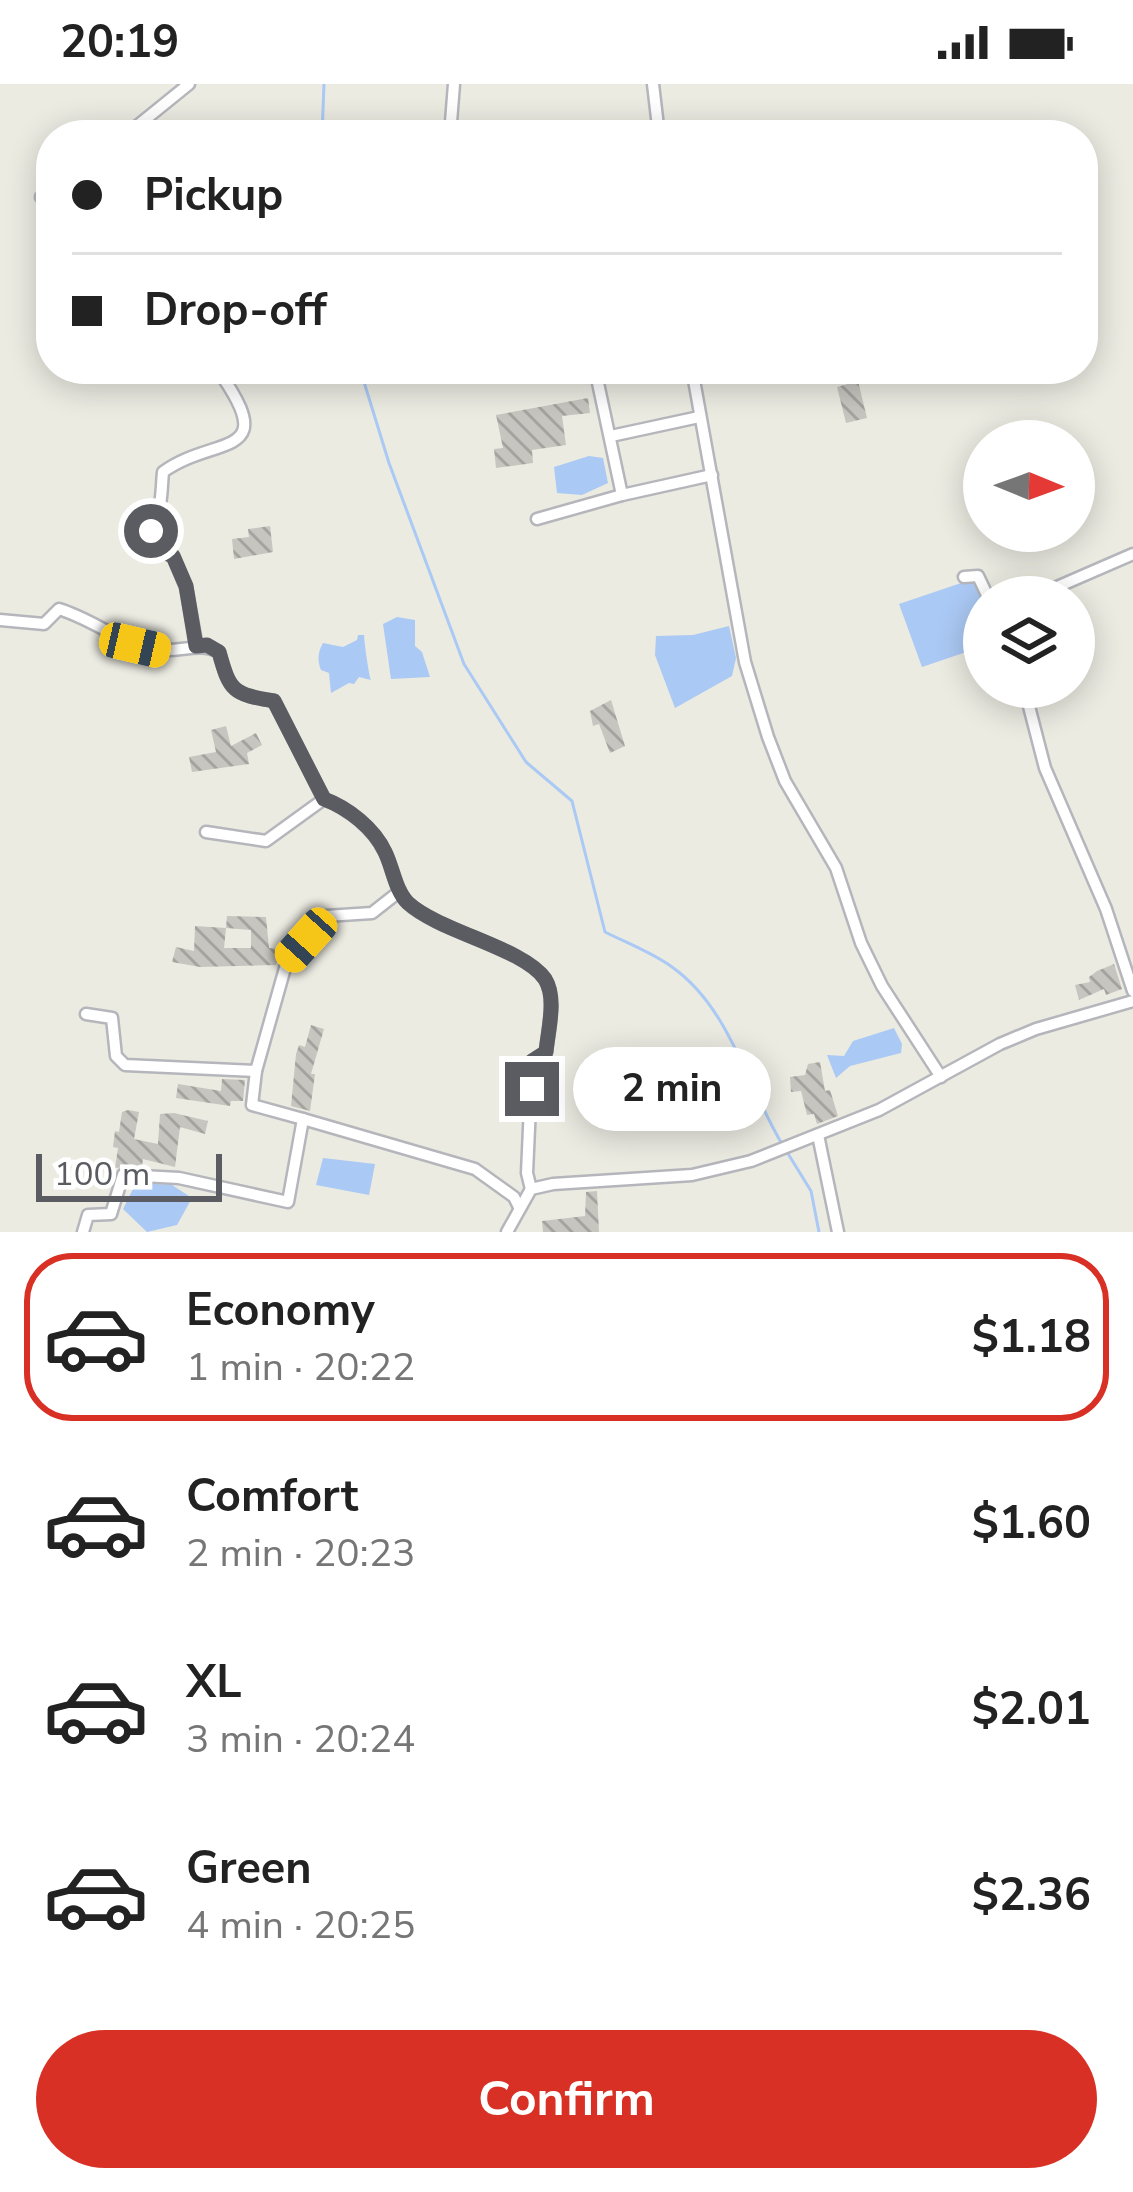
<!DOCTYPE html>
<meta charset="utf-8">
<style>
:root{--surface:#fff;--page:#f2f2f2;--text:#222;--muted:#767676;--line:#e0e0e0;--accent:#d93025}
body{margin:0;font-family:"Nunito Sans",sans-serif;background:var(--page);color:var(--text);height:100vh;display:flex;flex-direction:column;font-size:45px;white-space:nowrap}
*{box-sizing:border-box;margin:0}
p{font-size:39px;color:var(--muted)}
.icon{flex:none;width:66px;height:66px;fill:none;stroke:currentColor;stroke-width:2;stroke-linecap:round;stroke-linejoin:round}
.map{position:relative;height:1148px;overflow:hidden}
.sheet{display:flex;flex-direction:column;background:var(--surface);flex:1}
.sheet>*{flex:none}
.banner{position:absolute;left:36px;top:36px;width:1062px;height:264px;border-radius:48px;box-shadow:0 6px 30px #0003;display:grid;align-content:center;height:264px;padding:0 36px;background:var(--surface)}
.needle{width:78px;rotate:91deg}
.tools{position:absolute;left:963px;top:336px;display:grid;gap:24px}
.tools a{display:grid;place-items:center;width:132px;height:132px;border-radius:50%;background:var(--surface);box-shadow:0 6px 30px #0003;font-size:60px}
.scale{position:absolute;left:36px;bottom:30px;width:186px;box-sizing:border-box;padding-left:12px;border:6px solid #5b5c61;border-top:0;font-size:33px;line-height:42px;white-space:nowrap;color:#5b5c61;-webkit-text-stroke:9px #fff;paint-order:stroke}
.end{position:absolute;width:54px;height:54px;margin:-27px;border:15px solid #5b5c61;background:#fff;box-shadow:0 0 0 6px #fff}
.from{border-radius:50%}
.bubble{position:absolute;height:84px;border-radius:42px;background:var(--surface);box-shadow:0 6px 30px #0003;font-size:39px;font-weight:700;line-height:84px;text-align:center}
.car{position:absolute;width:36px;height:72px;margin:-36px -18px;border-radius:15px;box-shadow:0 0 9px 3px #0007;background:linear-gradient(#f5c518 24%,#345 0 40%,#f5c518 0 76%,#345 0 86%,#f5c518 0)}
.banner b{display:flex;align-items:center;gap:42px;height:114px;font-size:45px}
.banner b+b{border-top:3px solid var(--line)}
.banner i{width:30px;height:30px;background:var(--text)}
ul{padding:21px 0 0;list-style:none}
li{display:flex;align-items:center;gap:36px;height:168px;margin:0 24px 18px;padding:0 12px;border:6px solid transparent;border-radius:48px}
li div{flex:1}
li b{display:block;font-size:45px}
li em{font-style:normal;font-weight:700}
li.active{border-color:var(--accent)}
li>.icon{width:108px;height:108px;stroke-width:1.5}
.primary-button{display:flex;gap:24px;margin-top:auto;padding:24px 36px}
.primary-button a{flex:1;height:138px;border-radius:72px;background:var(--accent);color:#fff;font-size:48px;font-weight:700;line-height:138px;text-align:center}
.status{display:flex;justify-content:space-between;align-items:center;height:84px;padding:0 60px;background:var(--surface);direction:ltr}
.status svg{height:33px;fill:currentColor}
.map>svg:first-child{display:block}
.water{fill:#aac9f4}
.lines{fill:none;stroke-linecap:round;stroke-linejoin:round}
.stream{stroke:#aac9f4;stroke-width:3}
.building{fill:url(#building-back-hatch)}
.minor-casing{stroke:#b5b6bb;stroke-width:15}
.minor{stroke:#fff;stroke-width:10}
.route{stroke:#5b5c61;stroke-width:15}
</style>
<div class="status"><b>20:19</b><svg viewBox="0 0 49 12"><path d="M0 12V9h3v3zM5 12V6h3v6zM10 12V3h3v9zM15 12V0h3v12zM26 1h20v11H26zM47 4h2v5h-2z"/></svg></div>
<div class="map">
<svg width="1133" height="1148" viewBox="0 0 1133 1148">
<defs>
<pattern id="building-back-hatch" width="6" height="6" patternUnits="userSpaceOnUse" patternTransform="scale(3)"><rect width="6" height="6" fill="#c7c5bf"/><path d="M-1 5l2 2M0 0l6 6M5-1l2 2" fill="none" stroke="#a5a39f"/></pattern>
</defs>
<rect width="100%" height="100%" fill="#ebebe2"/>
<g class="water">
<path d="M589,372L603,374L608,399L582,411L557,409L554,383Z"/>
<path d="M970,496C990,509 984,540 984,562L922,583L899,520Z"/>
<path d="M397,533L415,536V562L422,568L430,593L391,595L383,540Z"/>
<path d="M729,542L736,574L732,592L675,624L655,571L656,552L693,551Z"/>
<path d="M358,551H364C364,556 369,593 371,596L359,593L354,600L349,599L331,609L329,589L321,586C317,576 318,568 323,559L343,563L357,556Z"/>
<path d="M894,944L902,960L901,969L850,982L836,994L827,971L844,972L853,957Z"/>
<path d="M323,1074L375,1080L369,1111L316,1101Z"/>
<path d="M136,1099L172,1101L192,1114L177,1141L147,1148L123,1125Z"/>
</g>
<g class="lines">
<g class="stream">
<path d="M322,51L324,0"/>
<path d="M360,285L389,379L464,580L526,678L572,717L605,848C627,859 653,869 672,883C730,924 747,1002 782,1060"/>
<path d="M787,1068L811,1107L819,1148"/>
</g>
</g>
<g class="building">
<path d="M858,297L867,334L846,339L837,303Z"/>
<path d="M588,314L590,329L562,332L566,361L532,366L533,379L496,384L494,365L503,364L496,331Z"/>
<path d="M270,442L273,468L234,475L232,455L249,453L248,445Z"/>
<path d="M611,616L625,662L610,669L599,640L593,642L590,627Z"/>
<path d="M226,642L231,662L256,649L262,661L247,669L249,680L192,688L189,673L216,668L211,646Z"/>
<path d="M227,832L266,833L269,864L281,865L276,881L200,883L172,878L176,863L194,867L195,842L226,844L224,864H251V846L226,844Z"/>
<path d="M1114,880L1122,905L1106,911L1104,905L1079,916L1075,901L1090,898L1089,893L1097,887Z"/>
<path d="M311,941L324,945L311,990H315L310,1027L291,1022L296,970L299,961L305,963Z"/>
<path d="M820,978L825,1007L830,1006L838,1032L817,1040L814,1030L807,1031L801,1007L791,1008L790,993L805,991L808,980Z"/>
<path d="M222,995L245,996L243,1017H231L230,1022L176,1014L178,1000L221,1007Z"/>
<path d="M128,1026L139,1028L134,1055L158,1060L160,1030L174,1029L208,1037L205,1050L180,1043L175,1083L143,1075L142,1082L115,1084L118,1064L113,1063L115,1047L119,1048L122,1028Z"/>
<path d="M597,1107L599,1148H543L542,1137L585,1132L586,1108Z"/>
</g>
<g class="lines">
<g class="minor-casing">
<g id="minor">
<path d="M653,0L659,51"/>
<path d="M126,51L189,0"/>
<path d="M450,51L454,0"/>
<path d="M51,106L41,113L51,127"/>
<path d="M447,285H462"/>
<path d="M595,285L622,411"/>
<path d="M692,285L745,578L768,653L785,697L836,784L861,859L882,902L941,993"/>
<path d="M611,352L699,333"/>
<path d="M537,435L622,411L712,391"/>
<path d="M964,493L978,492L988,513"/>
<path d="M1034,513L1133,470"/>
<path d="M0,536L44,540L59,525C92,535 120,559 155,565C178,570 198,557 219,568C230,608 233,610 274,617L324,715"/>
<path d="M197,563L186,503L173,472C143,460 153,442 160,420C162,410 162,397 163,388C215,350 283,377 217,285"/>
<path d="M1024,603L1045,684L1106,825L1133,907"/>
<path d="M206,748L266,757L324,715C348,724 373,744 385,768C393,784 395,806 408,819C439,848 524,864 545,895C557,914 548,946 546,968L532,977L527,1089L531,1105"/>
<path d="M86,930L112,934L116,972L125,981L256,987"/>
<path d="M303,1035L475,1085L514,1113L519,1123"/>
<path d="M818,1051L838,1148"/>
<path d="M83,1148L88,1131L111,1130L123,1091L179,1094L288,1118L303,1035L252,1021L256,987L287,877L326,832L372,829L400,807"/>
<path d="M507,1148L531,1105L553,1100L692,1091L751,1077L879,1026L1000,960L1036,945L1133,917"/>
</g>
</g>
<use href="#minor" class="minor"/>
</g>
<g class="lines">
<path class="route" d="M151,447L163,468L173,472L186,502L196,562L207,561L219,568C230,608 233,610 274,617L324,715C348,724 374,744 385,768C393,784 395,806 408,819C440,848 524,864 545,895C557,914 548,946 546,968L532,977V1005"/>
</g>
</svg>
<div class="tools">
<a><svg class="needle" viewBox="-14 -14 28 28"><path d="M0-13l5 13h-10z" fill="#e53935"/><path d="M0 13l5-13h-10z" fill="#767676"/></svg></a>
<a><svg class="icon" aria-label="layers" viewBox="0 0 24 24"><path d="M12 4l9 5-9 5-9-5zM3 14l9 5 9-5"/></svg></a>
</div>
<div class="scale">100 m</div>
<i class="end from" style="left:151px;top:447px"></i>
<i class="end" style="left:532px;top:1005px"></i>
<div class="bubble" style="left:573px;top:963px;width:198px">2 min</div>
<i class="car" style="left:135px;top:561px;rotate:103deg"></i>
<i class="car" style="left:306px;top:856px;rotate:222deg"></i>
<div class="banner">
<b><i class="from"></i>Pickup</b>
<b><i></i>Drop-off</b>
</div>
</div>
<section class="sheet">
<ul>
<li class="active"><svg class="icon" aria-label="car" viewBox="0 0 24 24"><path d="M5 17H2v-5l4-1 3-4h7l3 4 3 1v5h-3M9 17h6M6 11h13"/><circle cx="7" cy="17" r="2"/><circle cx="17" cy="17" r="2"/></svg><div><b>Economy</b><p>1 min · 20:22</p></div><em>$1.18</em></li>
<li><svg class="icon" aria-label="car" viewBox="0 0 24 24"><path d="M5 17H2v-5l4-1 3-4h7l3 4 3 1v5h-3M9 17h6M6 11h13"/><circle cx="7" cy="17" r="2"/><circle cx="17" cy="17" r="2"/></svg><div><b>Comfort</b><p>2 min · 20:23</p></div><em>$1.60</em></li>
<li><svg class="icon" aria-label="car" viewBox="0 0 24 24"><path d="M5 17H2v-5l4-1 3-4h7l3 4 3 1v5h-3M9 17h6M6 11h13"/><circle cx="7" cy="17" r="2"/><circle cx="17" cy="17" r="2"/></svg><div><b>XL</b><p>3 min · 20:24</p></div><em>$2.01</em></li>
<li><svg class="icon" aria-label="car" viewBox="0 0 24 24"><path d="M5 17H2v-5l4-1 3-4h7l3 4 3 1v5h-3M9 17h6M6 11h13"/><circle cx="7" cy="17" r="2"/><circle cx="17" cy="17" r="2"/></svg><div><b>Green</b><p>4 min · 20:25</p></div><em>$2.36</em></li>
</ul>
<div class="primary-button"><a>Confirm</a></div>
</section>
